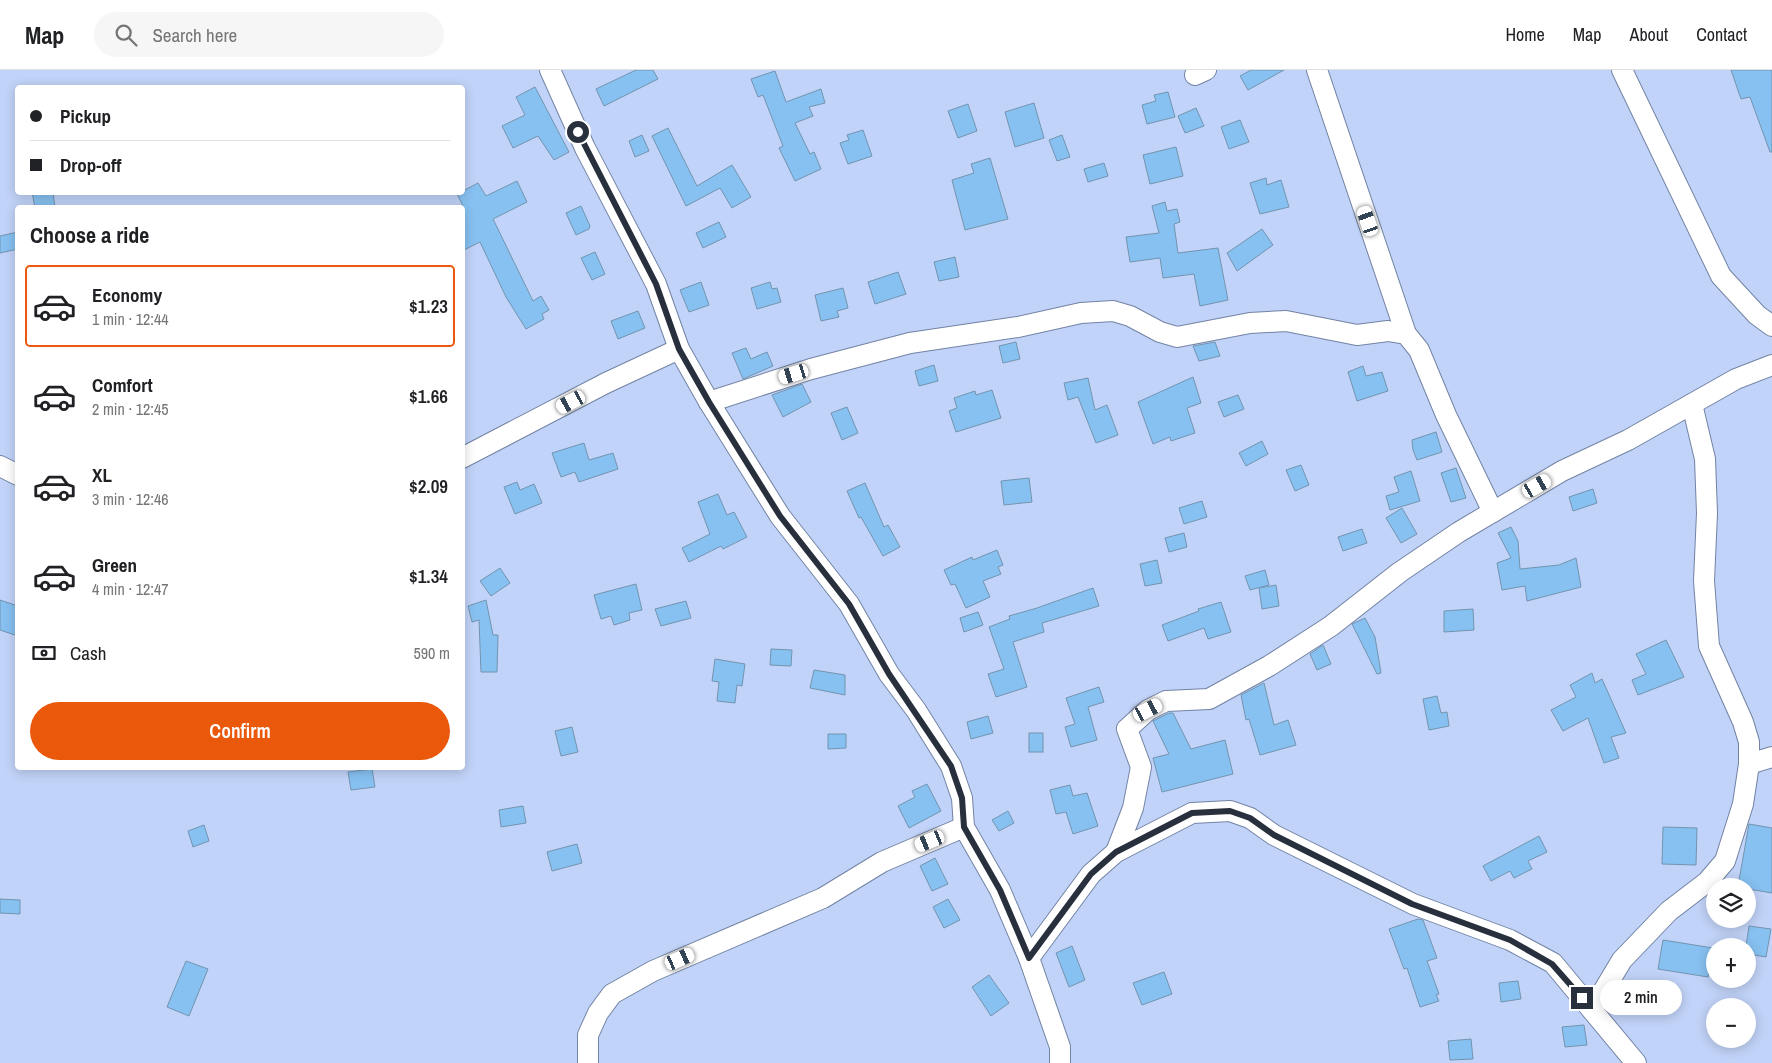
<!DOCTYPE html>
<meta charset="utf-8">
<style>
:root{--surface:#fff;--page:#f6f6f6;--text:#202124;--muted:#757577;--line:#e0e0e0;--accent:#ea580c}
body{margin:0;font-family:"Archivo Narrow",sans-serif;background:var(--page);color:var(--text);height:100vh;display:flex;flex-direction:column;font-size:19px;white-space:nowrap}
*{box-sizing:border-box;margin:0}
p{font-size:16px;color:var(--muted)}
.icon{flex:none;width:28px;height:28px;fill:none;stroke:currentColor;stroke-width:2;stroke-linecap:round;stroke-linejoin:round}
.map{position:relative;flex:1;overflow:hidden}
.side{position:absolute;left:15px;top:135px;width:450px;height:565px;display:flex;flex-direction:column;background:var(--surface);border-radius:5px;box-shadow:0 2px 12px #0003}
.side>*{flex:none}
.banner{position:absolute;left:15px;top:15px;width:450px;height:110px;border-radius:5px;box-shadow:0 2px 12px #0003;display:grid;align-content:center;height:110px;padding:0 15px;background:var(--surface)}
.fabs{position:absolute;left:1706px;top:808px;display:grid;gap:10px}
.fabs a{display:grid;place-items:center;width:50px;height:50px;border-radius:50%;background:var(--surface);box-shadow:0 2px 12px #0003;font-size:25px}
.end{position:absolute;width:22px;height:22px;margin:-11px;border:6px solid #282f3d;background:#fff;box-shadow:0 0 0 2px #fff}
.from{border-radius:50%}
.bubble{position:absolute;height:35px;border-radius:18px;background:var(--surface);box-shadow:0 2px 12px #0003;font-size:16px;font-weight:600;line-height:35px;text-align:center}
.car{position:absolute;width:15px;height:30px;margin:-15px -8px;border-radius:6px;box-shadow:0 0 4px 1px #0007;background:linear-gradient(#fff 24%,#345 0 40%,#fff 0 76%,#345 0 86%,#fff 0)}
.banner b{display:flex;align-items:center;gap:18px;height:48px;font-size:19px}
.banner b+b{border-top:1px solid var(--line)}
.banner i{width:12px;height:12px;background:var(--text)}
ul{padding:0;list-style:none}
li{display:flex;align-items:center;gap:15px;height:82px;margin:0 10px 8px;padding:0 5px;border:2px solid transparent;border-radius:5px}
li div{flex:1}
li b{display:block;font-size:19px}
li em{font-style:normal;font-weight:600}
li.active{border-color:var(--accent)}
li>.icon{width:45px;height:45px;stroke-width:1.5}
h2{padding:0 15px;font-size:22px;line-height:60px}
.pay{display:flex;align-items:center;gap:12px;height:55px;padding:0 15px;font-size:19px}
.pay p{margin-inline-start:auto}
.button{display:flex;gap:10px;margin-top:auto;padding:10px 15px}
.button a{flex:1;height:58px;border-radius:30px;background:var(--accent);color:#fff;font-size:20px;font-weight:600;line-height:58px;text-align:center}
header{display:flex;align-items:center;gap:30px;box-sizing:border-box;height:70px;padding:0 25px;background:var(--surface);border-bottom:1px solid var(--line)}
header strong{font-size:24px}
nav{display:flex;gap:28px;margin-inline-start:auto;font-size:18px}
.search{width:350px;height:45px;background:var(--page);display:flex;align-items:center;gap:12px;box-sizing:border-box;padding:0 18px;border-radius:28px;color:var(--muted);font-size:19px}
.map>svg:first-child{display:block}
.building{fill:#87c1f1;stroke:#7394af}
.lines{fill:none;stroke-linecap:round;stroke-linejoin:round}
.street-casing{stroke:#7283a4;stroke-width:22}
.street{stroke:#fff;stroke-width:20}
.route{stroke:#282f3d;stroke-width:6}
</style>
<header>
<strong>Map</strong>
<div class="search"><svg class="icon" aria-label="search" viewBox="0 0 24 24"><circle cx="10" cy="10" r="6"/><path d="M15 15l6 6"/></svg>Search here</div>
<nav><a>Home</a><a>Map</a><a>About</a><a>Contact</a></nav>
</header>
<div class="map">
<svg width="1772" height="993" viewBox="0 0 1772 993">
<rect width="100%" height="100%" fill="#c1d3f8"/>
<g class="building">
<path d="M636,0H653L658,9L604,36L596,19Z"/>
<path d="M1251,0H1284L1248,20L1240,6Z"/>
<path d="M1731,0H1772V82H1770L1750,27L1741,29Z"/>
<path d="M775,1L786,32L821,19L825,33L809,37L813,46L795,53L810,84L814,82L821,99L795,111L779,78L783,76L763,25L758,27L751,9Z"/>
<path d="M535,17L569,82L554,90L538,66L513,78L502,56L525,45L516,27Z"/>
<path d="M1168,22L1175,47L1147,54L1142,35L1156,31L1154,25Z"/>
<path d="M1034,33L1044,68L1015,77L1005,42Z"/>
<path d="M968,34L977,61L958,68L948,41Z"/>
<path d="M1196,38L1204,56L1185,63L1178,46Z"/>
<path d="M1240,50L1249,72L1229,79L1221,57Z"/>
<path d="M668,58L697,116L732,95L751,127L732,138L720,118L686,136L652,66Z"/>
<path d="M863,60L872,86L848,94L840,73L849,70L847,65Z"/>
<path d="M642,65L649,81L635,87L629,71Z"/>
<path d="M1062,65L1070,87L1057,91L1049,70Z"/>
<path d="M1176,77L1183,106L1150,114L1143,85Z"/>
<path d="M990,88L1008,149L965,160L952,110L974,103L971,94Z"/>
<path d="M1104,93L1108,106L1088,112L1084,99Z"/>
<path d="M1266,108L1267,115L1281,110L1289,137L1260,144L1250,113Z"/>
<path d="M517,111L527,132L493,149L533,231L541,226L549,240L542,244L544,249L526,259L506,227L480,172L462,181V134L457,124L478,113L486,126Z"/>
<path d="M32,122H53L55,138H35Z"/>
<path d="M1165,132L1167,141L1177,139L1180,152L1174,154L1178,183L1218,178L1228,230L1200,236L1194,204L1163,208L1160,188L1130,192L1126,167L1159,163L1152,136Z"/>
<path d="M581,136L590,156L589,159L576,165L566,143Z"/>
<path d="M719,152L726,167L703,178L696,163Z"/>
<path d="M1262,159L1273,175L1237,201L1227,183Z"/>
<path d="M18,162V179L0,183V166Z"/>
<path d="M595,182L605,204L592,210L581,188Z"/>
<path d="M955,187L959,207L939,211L934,192Z"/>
<path d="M898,202L906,224L875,234L868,212Z"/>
<path d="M701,212L709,235L689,242L680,220Z"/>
<path d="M770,212L772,219L777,218L781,232L757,239L751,218Z"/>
<path d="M843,218L848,238L837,241L839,247L821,251L815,225Z"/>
<path d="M638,241L645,258L618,269L611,251Z"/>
<path d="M1016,272L1020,289L1003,293L999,276Z"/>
<path d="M1215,272L1220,286L1199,291L1193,276Z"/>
<path d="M746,278L751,289L767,282L773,296L743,309L732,283Z"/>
<path d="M934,295L938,311L919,316L915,301Z"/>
<path d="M1363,296L1366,306L1382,302L1388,321L1357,331L1348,302Z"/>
<path d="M1193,307L1201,333L1187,338L1195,363L1171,371L1170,367L1153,374L1138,332Z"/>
<path d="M1088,308L1095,340L1107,335L1118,365L1096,373L1078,327L1068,330L1064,313Z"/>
<path d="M802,314L811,332L783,347L772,325Z"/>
<path d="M992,320L1001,348L956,362L949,341L957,338L954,328L975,321L976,325Z"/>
<path d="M1238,325L1244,339L1224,347L1218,332Z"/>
<path d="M847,337L858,363L842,370L831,343Z"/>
<path d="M1436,362L1442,382L1417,390L1413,380L1412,370Z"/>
<path d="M1262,371L1268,384L1246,396L1239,383Z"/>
<path d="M584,373L589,390L613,383L618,399L579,412L575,402L561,407L552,383Z"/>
<path d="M1301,395L1309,415L1295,421L1286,400Z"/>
<path d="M1456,398L1466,428L1451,432L1441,403Z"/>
<path d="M1411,401L1420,431L1390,440L1386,426L1399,422L1394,407Z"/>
<path d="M1029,408L1032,432L1004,435L1001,411Z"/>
<path d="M517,412L520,420L534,414L542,433L515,444L504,417Z"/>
<path d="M865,413L884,457L888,455L900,477L883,486L861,447L859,448L847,421Z"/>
<path d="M1593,419L1597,433L1573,441L1569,427Z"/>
<path d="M718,424L727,445L734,442L747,467L723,479L721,476L689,492L682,478L710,464L698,432Z"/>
<path d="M1202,431L1207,447L1184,454L1179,438Z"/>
<path d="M1402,438L1417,464L1401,473L1386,448Z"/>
<path d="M1511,457L1518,471L1520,499L1559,495L1576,488L1581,517L1527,531L1525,516L1502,520L1497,493L1511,488L1498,463Z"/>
<path d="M1362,459L1367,473L1343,481L1338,467Z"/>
<path d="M1184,463L1187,477L1169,482L1165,468Z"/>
<path d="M997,480L1003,495L998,497L1001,504L983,511L990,527L966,538L955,514L951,515L944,500L972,487L973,490Z"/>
<path d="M1157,490L1162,513L1145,516L1140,494Z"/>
<path d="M500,498L510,513L491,526L480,511Z"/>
<path d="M1265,500L1269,515L1250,520L1245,506Z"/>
<path d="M636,514L642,540L629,543L630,550L614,555L611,546L601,549L594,525Z"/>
<path d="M1276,515L1279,536L1262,539L1259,518Z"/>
<path d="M1093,518L1099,536L1042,553L1044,562L1013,572L1027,617L996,627L988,604L1004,599L989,557L1010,549L1009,546L1037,538Z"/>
<path d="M0,530L18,536V566L0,560Z"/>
<path d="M486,530L493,565H498L497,602H481L479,550L472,552L468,536Z"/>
<path d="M686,531L691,548L661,556L655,539Z"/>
<path d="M1221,532L1231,562L1208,569L1204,558L1168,571L1162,555L1199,541L1198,539Z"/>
<path d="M1473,539L1474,560L1444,562V541Z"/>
<path d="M978,542L983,555L964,562L960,548Z"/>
<path d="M1365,548L1375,567L1381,603L1377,604L1352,554Z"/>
<path d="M1666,570L1684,607L1638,625L1632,610L1646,604L1636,584Z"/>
<path d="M1323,575L1331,594L1317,600L1310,584Z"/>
<path d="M771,579L792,580L791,596L770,595Z"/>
<path d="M715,589L745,594L742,616L737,615L735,633L717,631L719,612L712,611Z"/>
<path d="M814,600L845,605V625L810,618Z"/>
<path d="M1592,603L1595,613L1602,609L1626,663L1611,667L1619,688L1604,693L1588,648L1563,661L1551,640L1576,627L1570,615Z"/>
<path d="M1264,613L1274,655L1288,650L1296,675L1260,685L1249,649L1246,650L1241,625Z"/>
<path d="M1099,617L1104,632L1088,637L1097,670L1071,677L1065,657L1075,654L1066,628Z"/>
<path d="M1437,626L1441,643L1447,642L1449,656L1429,660L1423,629Z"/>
<path d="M1169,643H1173L1191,679L1225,670L1233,704L1162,722L1153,688L1169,684L1153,651Z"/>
<path d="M988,646L993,663L971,669L967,652Z"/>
<path d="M572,657L578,682L561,686L555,661Z"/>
<rect x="1029" y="663" width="14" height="19"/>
<path d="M828,664H846V678L828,679Z"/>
<path d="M372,699L375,717L351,720L348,702Z"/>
<path d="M927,714L941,741L909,758L898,736L915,727L912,721Z"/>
<path d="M1070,715L1073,726L1087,723L1098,756L1073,764L1066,742L1056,744L1050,720Z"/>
<path d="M523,736L526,753L501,757L499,740Z"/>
<path d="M1008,741L1014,753L999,761L992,750Z"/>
<path d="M1749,754L1772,758V823L1748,819V816H1738Z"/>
<path d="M204,755L209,771L193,777L188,761Z"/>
<path d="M1663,757L1697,758L1696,795L1662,794Z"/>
<path d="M1539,766L1547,782L1528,791L1532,799L1514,808L1510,801L1491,811L1483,796Z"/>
<path d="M577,774L582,793L552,801L547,782Z"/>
<path d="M935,788L948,814L932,821L920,796Z"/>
<path d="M0,829L20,830V844L0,843Z"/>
<path d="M948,829L960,850L944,858L933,837Z"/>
<path d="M1418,849L1423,850L1437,888L1427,891L1439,924L1436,925L1439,931L1420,937L1407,898L1404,899L1389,859Z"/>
<path d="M1749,856L1771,859L1766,887L1748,884V876H1746Z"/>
<path d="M1663,870L1713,878L1708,907L1658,899Z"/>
<path d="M1072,876L1085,910L1069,917L1056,883Z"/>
<path d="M186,891L208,899L189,946L167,937Z"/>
<path d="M1164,902L1172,924L1142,935L1133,913Z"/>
<path d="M989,905L1009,933L991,946L972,917Z"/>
<path d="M1518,911L1521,929L1501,932L1499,913Z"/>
<path d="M1584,955L1587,975L1565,977L1562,957Z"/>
<path d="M1471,969L1473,989L1450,990L1448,971Z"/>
</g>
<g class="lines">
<g class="street-casing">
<g id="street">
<path d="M550,0L585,78L656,214L679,279L709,332L780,446L849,534L889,604L916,640L951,696L962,728L964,757L1000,820L1029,888L1060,977V993"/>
<path d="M1317,0L1406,264"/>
<path d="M1622,0L1721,206L1757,245L1772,256"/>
<path d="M1195,5L1206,0"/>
<path d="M709,332L811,299L910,273L1018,257L1081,243L1113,241L1130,246L1160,262L1177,267L1250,253L1286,251L1357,265L1388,261L1406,264L1419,280L1446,345L1493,442"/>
<path d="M462,388L606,313L679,279"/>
<path d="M0,396L18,405"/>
<path d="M1749,694L1772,687"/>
<path d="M1116,782L1133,738L1141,697L1127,659L1148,640L1166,631L1209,629L1269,596L1331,556L1400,502L1459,462L1562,401L1628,370L1736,309L1772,295"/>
<path d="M1029,888L1091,804L1116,782L1192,743L1230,741L1250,748L1274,765L1413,834L1510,870L1553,893L1592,940"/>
<path d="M588,993V965L598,943L612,924L653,901L823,828L882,792L964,757"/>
<path d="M1636,993L1592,940L1622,890L1669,841L1707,812L1725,791L1743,734L1749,694V672L1743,652L1709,576L1704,511L1707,443L1705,389L1692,334"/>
</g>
</g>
<use href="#street" class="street"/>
</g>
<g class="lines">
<path class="route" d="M578,62L656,214L679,279L709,332L780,446L849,534L889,604L951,696L962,728L964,757L1000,820L1029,888L1091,804L1116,782L1192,743L1230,741L1250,748L1274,765L1412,834L1510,870L1552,894L1582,928"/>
</g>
</svg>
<div class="fabs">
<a><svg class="icon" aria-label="layers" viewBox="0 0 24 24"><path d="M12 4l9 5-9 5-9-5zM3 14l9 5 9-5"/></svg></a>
<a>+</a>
<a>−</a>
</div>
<i class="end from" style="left:578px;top:62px"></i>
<i class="end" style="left:1582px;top:928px"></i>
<div class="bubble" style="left:1600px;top:910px;width:82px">2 min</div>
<i class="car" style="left:1368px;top:151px;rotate:341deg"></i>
<i class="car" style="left:794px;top:304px;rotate:253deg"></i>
<i class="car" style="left:571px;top:332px;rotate:242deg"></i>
<i class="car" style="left:1537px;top:416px;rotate:60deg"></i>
<i class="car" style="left:1148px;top:640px;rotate:63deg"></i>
<i class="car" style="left:930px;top:771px;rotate:248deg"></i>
<i class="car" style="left:680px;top:889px;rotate:66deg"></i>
<div class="banner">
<b><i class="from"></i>Pickup</b>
<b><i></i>Drop-off</b>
</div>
<section class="side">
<h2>Choose a ride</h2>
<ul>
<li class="active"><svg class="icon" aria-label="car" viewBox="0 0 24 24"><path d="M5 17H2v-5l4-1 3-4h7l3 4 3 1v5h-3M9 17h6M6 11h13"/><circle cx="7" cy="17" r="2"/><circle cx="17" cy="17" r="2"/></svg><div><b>Economy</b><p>1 min · 12:44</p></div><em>$1.23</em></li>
<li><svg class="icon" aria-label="car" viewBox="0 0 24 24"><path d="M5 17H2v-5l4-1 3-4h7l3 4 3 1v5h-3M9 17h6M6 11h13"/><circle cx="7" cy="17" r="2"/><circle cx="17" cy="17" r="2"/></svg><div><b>Comfort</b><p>2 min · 12:45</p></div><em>$1.66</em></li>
<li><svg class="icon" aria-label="car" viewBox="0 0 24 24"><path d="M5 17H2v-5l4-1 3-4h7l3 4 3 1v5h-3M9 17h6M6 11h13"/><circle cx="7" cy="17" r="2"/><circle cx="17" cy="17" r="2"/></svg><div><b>XL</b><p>3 min · 12:46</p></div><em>$2.09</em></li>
<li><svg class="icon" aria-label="car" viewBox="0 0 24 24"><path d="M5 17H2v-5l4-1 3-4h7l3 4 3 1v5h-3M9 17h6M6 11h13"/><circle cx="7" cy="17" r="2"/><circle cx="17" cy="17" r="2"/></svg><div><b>Green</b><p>4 min · 12:47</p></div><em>$1.34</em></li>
</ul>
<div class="pay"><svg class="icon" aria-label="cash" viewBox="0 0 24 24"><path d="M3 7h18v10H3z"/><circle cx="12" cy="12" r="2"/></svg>Cash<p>590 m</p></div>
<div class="button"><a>Confirm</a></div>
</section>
</div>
